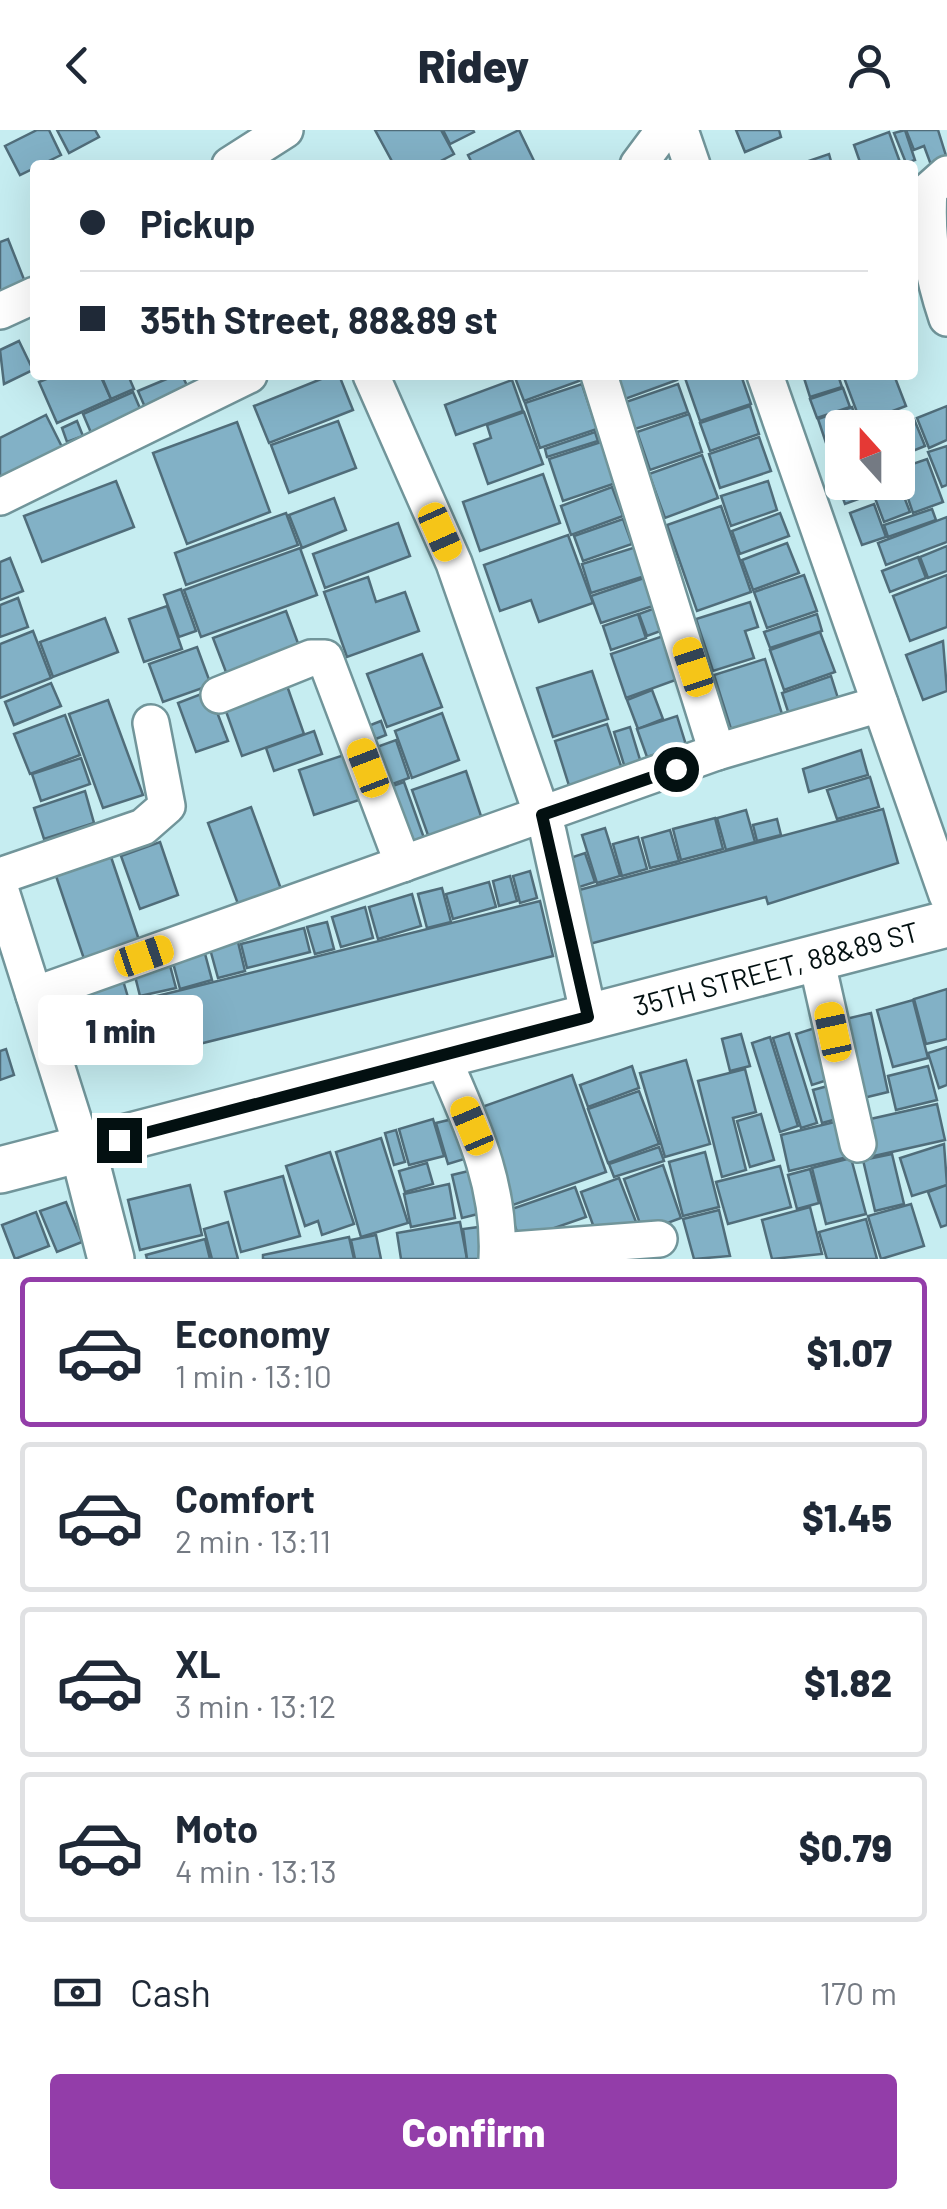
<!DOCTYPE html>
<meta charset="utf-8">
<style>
:root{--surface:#fff;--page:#f2f2f3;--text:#1f2937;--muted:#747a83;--line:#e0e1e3;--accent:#933da9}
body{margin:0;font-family:Barlow,sans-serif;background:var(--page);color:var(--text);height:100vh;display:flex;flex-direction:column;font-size:38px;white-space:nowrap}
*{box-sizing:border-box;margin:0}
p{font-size:32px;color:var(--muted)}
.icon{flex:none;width:55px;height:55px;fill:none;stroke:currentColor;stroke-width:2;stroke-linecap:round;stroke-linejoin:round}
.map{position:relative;height:1129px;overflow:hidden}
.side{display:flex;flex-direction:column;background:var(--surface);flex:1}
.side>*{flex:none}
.hud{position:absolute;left:30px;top:30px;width:888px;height:220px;border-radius:10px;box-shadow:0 10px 40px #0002;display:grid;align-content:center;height:220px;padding:0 50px;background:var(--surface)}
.needle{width:65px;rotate:339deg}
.tools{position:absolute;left:825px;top:280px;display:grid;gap:20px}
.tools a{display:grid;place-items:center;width:90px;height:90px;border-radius:10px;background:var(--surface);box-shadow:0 10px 40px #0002;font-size:50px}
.end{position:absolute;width:45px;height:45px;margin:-22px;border:12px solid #031011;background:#fff;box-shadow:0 0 0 5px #fff}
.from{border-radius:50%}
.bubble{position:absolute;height:70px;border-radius:10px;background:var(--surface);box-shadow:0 10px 40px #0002;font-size:32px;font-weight:800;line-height:70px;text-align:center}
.car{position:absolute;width:30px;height:60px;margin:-30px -15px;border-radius:12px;box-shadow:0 0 8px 2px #0007;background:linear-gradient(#f5c518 24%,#345 0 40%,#f5c518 0 76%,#345 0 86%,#f5c518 0)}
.hud b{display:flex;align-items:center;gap:35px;height:95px;font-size:38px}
.hud b+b{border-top:2px solid var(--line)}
.hud i{width:25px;height:25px;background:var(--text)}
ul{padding:18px 0 0;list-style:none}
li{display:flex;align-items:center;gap:30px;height:150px;margin:0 20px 15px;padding:0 30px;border:5px solid var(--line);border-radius:10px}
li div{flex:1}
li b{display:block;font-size:38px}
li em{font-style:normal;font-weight:800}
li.on{border-color:var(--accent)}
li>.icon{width:90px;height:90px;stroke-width:1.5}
.pay{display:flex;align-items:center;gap:25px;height:110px;padding:0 50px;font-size:38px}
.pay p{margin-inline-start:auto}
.cta{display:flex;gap:20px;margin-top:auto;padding:20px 50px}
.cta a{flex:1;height:115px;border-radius:10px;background:var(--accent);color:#fff;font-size:40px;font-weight:800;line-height:115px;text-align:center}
header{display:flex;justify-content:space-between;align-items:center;height:130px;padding:0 50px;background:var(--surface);font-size:45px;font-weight:800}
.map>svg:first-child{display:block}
.building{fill:#82b1c6;stroke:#506d7a;stroke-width:2.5}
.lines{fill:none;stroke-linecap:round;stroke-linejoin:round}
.minor-casing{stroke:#71959a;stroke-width:40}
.major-casing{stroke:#71959a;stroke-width:50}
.minor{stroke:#fff;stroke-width:35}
.major{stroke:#fff;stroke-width:45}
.route{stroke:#031011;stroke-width:12}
.labels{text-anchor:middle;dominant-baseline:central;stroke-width:9;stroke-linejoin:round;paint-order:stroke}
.street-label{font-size:28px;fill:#031011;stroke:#fff}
</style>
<header><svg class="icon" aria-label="back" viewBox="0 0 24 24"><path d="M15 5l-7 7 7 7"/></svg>Ridey<svg class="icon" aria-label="person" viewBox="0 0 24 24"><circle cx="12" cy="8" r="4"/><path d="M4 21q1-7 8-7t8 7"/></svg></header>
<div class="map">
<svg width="947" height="1129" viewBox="0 0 947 1129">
<rect width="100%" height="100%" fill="#c6edf1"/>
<g class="building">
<path d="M37,0H49L61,25L20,45L5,16Z"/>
<path d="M57,0H95L99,7L69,23Z"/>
<path d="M375,0H441L454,24L433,35H394Z"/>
<path d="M443,0H473L474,2L450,14Z"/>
<path d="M519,0L536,35H473L468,25Z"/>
<path d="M736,0H779L781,7L745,22Z"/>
<path d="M905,0L915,30L906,33L894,3Z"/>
<path d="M906,0H938L947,29L931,35L924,16L914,20Z"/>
<path d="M889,2L901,35H861L854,15Z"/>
<path d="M829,24L832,35H797Z"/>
<path d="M8,109L25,152L0,162V112Z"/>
<path d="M19,211L33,240L4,254L0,220Z"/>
<path d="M56,245H100L111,269L57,293L39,252Z"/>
<path d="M101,245H128L134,259L111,269Z"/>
<path d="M176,245H182L191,264L147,282L138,261Z"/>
<path d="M331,245H339L353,280L269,313L254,276Z"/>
<path d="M514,245H577L579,251L524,271Z"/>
<path d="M616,245H675L677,250L625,269Z"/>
<path d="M693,245H741L751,274L700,291L685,248Z"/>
<path d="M814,245H838L842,257L810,267L804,248Z"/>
<path d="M843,245H894L906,276L861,293Z"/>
<path d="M512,250L523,281L456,305L445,275Z"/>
<path d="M582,254L597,299L540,318L525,273Z"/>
<path d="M678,254L688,282L635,299L626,272Z"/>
<path d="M843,258L850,277L817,288L810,269Z"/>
<path d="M133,262L142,283L92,305L83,284Z"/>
<path d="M750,276L759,304L710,321L700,293Z"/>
<path d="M947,276V310L929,318L917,288Z"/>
<path d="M852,277L859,298H842V311L827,316L818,289Z"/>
<path d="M524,282L543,334L488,354L474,314L491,308L487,295Z"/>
<path d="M689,284L702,322L650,340L637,302Z"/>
<path d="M46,285L65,323L0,355V308Z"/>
<path d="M914,289L925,316L898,327V298H891Z"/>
<path d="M77,291L83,306L67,312L62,298Z"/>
<path d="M338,291L356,338L289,363L271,315Z"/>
<path d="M237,292L270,382L187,414L153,323Z"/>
<path d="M595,302L598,311L547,327L545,319Z"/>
<path d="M759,307L771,341L720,358L709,324Z"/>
<path d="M601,312L616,353L563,371L549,329Z"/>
<path d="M947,316V355L942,357L928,322Z"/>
<path d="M842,322V352H848L843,355L832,326Z"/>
<path d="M702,325L718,368L665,388L649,344Z"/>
<path d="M927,329L943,372L913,383L898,339Z"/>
<path d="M543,344L560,393L480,421L463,372Z"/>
<path d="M116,351L134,397L42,432L24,386Z"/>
<path d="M768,351L777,380L731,396L721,366Z"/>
<path d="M859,352H867L872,364L845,374L840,360Z"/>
<path d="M871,352H898L899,356L876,365Z"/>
<path d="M612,357L623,386L571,405L561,376Z"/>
<path d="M901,359L910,382L884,392L875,368Z"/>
<path d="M334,368L346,400L302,418L289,385Z"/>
<path d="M874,374L886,407L862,415L850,383Z"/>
<path d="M721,376L751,462L697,481L667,395Z"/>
<path d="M932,379L936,390L888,407L884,395Z"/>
<path d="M286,383L298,415L186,455L175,423Z"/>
<path d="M780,383L789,406L740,424L732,401Z"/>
<path d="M947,387V412L886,435L878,413Z"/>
<path d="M623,389L632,414L583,431L574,406Z"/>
<path d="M398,393L410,426L325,458L313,424Z"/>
<path d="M568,405L593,473L539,492L531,470L500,481L484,435Z"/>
<path d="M787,413L799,443L753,460L742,430Z"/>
<path d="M947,416V441L928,448L920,427Z"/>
<path d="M636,417L645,446L591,463L582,434Z"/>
<path d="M300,418L317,465L201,507L184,460Z"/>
<path d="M918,427L926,448L890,462L882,441Z"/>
<path d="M10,428L23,461L0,470V432Z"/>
<path d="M804,445L817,481L767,498L754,462Z"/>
<path d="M947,445V497L910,511L893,466Z"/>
<path d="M368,447L376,472L405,462L419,501L347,527L324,462Z"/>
<path d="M647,447L656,475L601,493L591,466Z"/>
<path d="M181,459L196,501L179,507L164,465Z"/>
<path d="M18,468L28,497L0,507V475Z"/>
<path d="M750,472L758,497L745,501L754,528L713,541L696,489Z"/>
<path d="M167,476L182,519L144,532L129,489Z"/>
<path d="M658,477L666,499L647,506L639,484Z"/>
<path d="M286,481L302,524L229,550L213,508Z"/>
<path d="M638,484L646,508L611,520L603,496Z"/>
<path d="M817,484L822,501L770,518L764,502Z"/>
<path d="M105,488L118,522L53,547L40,512Z"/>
<path d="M33,501L51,548L0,568V514Z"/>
<path d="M820,502L835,542L784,560L770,520Z"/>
<path d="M666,505L681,548L626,568L611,524Z"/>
<path d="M943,511L947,561L923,570L906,525Z"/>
<path d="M197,517L211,555L163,572L149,534Z"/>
<path d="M422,524L442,577L387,597L367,544Z"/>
<path d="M765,529L782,584L731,599L714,545Z"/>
<path d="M592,541L608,589L553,607L537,558Z"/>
<path d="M831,546L841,578L792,594L782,563Z"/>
<path d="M285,550L304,604L242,626L223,573Z"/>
<path d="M51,553L61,576L14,595L5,572Z"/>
<path d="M652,560L663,589L638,599L627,570Z"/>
<path d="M209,561L228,611L196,622L178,573Z"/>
<path d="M108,570L143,665L103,678L69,584Z"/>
<path d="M442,583L459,630L412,648L395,601Z"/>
<path d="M65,585L80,625L30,644L14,604Z"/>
<path d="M677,586L686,615L647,627L637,599Z"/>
<path d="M381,591L386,605L368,612L363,598Z"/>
<path d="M607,594L624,645L571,662L555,611Z"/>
<path d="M630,597L641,633L625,638L614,602Z"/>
<path d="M314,601L322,624L274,641L266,618Z"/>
<path d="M396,610L409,648L387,656L374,618Z"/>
<path d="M861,620L868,645L809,662L803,639Z"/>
<path d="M344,625L359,670L314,685L299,640Z"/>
<path d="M81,628L90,654L41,671L32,644Z"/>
<path d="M466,641L482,689L429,708L412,660Z"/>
<path d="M870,647L879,677L837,689L827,660Z"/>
<path d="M404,652L424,708L401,716L381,660Z"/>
<path d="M85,661L94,693L44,709L34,678Z"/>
<path d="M251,677L281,759L238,774L208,693Z"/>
<path d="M883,679L898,733L768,774L766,767L582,816L568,763Z"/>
<path d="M746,680L755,712L726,720L717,688Z"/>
<path d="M715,688L723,719L681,730L673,699Z"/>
<path d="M777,689L781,705L757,711L753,695Z"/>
<path d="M605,698L620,746L597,753L582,705Z"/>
<path d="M670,700L679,731L650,738L642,708Z"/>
<path d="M638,707L647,739L622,746L613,714Z"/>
<path d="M160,712L178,765L140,779L121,726Z"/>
<path d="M109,721L139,810L84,829L54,740Z"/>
<path d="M585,723L595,752L573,759L564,730Z"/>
<path d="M530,741L537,768L520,773L513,746Z"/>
<path d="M510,746L517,771L499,776L493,751Z"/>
<path d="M489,752L496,777L453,789L446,764Z"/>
<path d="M442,758L451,792L427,798L418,764Z"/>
<path d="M412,764L421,796L378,809L369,777Z"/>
<path d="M540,771L553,826L147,927L133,872Z"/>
<path d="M365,777L373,808L341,817L332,787Z"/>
<path d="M327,792L334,819L315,824L307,797Z"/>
<path d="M304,798L310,822L247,838L241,814Z"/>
<path d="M238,812L245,841L218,848L210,819Z"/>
<path d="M204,820L212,850L180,859L172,829Z"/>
<path d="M168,828L176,858L140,866L133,838Z"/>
<path d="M122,847L130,874L96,883L89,857Z"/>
<path d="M947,859V909L926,914L914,869Z"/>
<path d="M913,870L928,928L893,937L877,880Z"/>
<path d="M130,876L142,917L88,932L76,891Z"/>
<path d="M871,883L888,962L851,971L833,892Z"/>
<path d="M821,896L837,947L812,955L796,904Z"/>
<path d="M789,903L817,993L801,998L773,908Z"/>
<path d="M741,904L750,936L730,941L722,909Z"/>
<path d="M770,907L798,996L780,1002L752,913Z"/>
<path d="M947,917V955L939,958L928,923Z"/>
<path d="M6,919L14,945L0,950V921Z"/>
<path d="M686,930L710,1014L665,1027L640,943Z"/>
<path d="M632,936L639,958L588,977L580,955Z"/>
<path d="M928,936L937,970L896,980L888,946Z"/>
<path d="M745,939L756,982L733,988L746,1040L722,1047L698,951Z"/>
<path d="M572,945L606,1042L513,1075L479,978Z"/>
<path d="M839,953L848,986L822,993L813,960Z"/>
<path d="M639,961L659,1014L608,1033L588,979Z"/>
<path d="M937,974L945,1010L865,1028L857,992Z"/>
<path d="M761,984L774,1030L750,1037L737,991Z"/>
<path d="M461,987L471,1027L448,1034L436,993Z"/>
<path d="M433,989L444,1026L409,1035L399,999Z"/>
<path d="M847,989L856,1025L789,1041L781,1005Z"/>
<path d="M396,1000L405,1032L394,1035L385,1003Z"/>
<path d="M381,1008L408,1093L361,1107L336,1022Z"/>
<path d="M944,1014L947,1055L912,1066L900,1028Z"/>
<path d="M659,1017L664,1031L614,1047L609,1034Z"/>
<path d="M330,1022L354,1094L322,1105L318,1091L305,1096L286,1036Z"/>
<path d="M705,1022L719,1077L683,1086L669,1032Z"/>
<path d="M892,1024L904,1074L875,1081L863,1030Z"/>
<path d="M851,1028L866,1084L826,1094L812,1038Z"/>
<path d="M427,1033L433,1054L405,1062L399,1041Z"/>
<path d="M663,1035L681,1088L643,1102L624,1049Z"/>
<path d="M780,1036L791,1077L728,1094L716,1052Z"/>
<path d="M477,1039L486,1082L462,1088L452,1045Z"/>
<path d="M810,1039L819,1073L797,1079L788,1045Z"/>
<path d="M283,1046L300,1106L241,1122L225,1062Z"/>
<path d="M619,1048L636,1092L597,1106L581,1062Z"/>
<path d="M449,1054L455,1088L411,1097L404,1064Z"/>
<path d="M190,1055L202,1105L140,1120L128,1070Z"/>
<path d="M947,1055V1095L941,1097L928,1062Z"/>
<path d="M575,1057L586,1087L520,1110L509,1080Z"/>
<path d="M66,1072L82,1112L57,1122L40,1081Z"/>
<path d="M911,1074L924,1116L881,1129L868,1086Z"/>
<path d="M810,1077L822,1124L772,1129L762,1090Z"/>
<path d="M719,1080L730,1126L694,1129L683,1089Z"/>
<path d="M36,1082L49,1116L15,1129L2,1095Z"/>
<path d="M866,1089L877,1129H827L819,1102Z"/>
<path d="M228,1092L238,1129H212L204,1099Z"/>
<path d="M460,1092L467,1129H401L397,1103Z"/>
<path d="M479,1097L483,1129H467L463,1099Z"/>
<path d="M376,1105L381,1129H355L351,1110Z"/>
<path d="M349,1107L354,1129H263V1125Z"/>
<path d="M205,1109L210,1129H147L146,1125Z"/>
</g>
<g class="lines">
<g class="minor-casing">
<g id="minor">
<path d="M680,0L692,35"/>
<path d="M230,35L285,0"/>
<path d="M638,35L664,0"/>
<path d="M947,44L929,60C926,106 932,144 947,188"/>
<path d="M0,181L35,165"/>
<path d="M371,245L454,433L548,702L589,887"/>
<path d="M765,245L947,765"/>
<path d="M0,367L249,245"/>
<path d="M219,565L311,528H325L403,734"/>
<path d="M717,622L880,574"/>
<path d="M0,746L143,697L167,676L151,593"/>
<path d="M0,758L83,1020"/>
<path d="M816,828L858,1014"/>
<path d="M34,865L717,622L599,245"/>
<path d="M442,926C471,993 501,1054 497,1129"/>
<path d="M498,1121L659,1109"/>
</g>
</g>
<g class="major-casing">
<g id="major">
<path d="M83,1020L111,1129"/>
<path d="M0,1040L947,794"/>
</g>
</g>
<use href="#minor" class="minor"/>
<use href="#major" class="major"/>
</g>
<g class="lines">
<path class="route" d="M119,1010L588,887L542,685L676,639"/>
</g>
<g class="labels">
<g class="street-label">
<text transform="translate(776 838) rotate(-15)">35TH STREET, 88&amp;89 ST</text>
</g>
</g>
</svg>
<div class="tools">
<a><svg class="needle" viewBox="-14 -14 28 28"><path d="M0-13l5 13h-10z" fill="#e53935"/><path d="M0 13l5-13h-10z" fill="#747a83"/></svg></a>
</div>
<i class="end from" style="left:676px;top:639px"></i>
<i class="end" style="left:119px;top:1010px"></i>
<div class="bubble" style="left:38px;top:865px;width:165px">1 min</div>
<i class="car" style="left:440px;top:402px;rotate:156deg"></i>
<i class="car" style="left:693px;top:537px;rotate:342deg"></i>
<i class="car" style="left:368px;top:638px;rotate:339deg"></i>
<i class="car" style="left:144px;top:826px;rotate:71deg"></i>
<i class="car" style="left:833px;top:902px;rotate:348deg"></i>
<i class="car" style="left:472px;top:996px;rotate:337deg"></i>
<div class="hud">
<b><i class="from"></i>Pickup</b>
<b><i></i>35th Street, 88&amp;89 st</b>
</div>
</div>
<section class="side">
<ul>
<li class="on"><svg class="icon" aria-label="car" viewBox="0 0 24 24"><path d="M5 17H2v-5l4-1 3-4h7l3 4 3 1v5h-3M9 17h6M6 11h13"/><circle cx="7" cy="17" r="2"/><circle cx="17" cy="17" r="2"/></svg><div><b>Economy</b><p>1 min · 13:10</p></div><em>$1.07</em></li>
<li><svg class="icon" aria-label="car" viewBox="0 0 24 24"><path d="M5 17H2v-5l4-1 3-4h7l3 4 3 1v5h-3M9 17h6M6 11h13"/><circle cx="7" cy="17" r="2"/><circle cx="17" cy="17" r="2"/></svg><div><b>Comfort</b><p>2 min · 13:11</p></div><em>$1.45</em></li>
<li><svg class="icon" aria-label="car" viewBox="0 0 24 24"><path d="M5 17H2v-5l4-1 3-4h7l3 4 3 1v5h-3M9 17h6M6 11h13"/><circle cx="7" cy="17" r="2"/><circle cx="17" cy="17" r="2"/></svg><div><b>XL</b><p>3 min · 13:12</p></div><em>$1.82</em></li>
<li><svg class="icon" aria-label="car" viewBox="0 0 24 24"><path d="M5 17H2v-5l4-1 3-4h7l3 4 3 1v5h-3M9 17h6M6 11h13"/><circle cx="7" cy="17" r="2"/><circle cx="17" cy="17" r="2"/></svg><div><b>Moto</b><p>4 min · 13:13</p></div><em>$0.79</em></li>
</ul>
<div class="pay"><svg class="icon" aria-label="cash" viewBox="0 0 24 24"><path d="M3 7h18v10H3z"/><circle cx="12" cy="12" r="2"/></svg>Cash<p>170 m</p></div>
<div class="cta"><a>Confirm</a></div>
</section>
